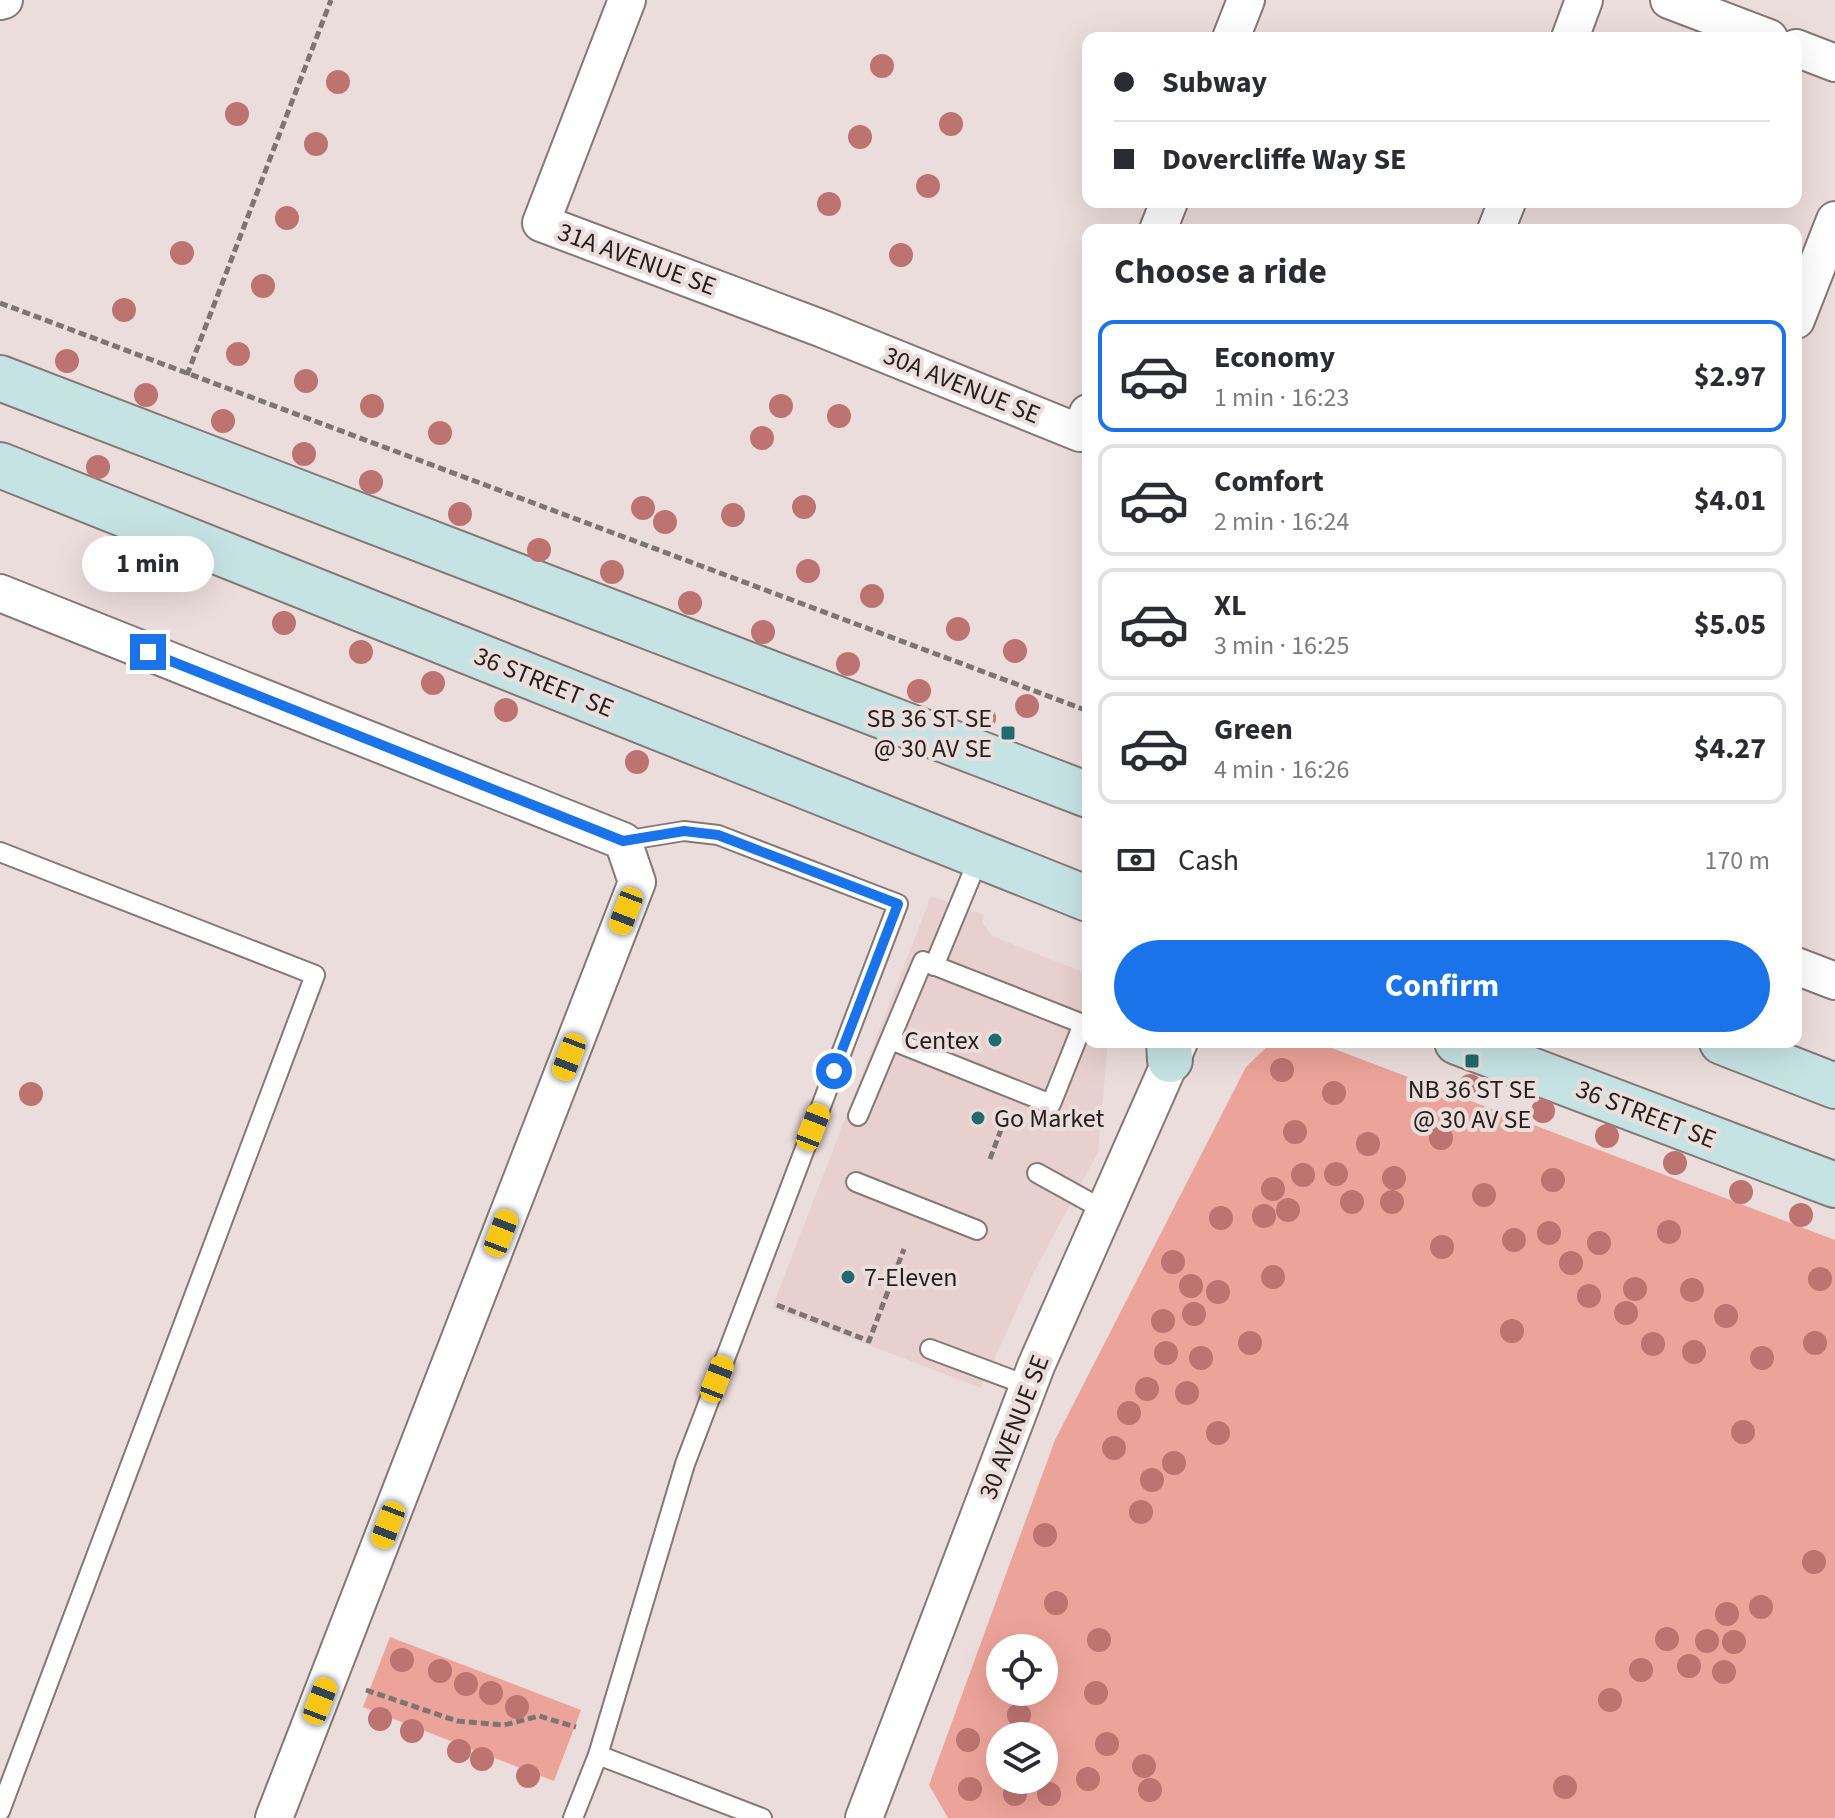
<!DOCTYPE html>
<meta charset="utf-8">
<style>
:root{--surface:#fff;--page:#f7f7f7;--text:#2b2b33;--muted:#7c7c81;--line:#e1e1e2;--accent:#1a73e8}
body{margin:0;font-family:"Source Sans 3",sans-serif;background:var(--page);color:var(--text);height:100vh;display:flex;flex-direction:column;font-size:30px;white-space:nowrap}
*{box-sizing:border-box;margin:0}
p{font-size:26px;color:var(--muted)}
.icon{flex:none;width:44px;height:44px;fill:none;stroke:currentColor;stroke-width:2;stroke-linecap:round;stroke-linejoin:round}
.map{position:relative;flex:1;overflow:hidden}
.panel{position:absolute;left:1082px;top:224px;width:720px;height:824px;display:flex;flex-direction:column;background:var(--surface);border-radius:16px;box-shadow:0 8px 32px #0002}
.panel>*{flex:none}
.banner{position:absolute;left:1082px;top:32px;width:720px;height:176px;border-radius:16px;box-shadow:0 8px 32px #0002;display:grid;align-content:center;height:176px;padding:0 32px;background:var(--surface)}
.buttons{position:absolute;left:986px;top:1634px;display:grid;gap:16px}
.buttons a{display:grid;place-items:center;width:72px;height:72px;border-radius:50%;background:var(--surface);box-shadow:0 8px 32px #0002;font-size:40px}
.end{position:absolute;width:36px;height:36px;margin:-18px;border:10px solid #1a73e8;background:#fff;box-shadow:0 0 0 4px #fff}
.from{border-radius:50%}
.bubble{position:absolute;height:56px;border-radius:28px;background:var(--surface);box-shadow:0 8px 32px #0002;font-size:26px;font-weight:700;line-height:56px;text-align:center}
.car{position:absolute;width:24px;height:48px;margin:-24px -12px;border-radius:10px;box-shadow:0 0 6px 2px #0007;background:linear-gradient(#f5c518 24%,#345 0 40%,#f5c518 0 76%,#345 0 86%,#f5c518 0)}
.banner b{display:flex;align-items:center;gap:28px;height:76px;font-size:30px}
.banner b+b{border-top:2px solid var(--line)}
.banner i{width:20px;height:20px;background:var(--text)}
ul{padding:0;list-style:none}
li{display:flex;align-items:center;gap:24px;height:112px;margin:0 16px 12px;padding:0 16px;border:4px solid var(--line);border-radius:16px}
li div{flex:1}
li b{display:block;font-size:30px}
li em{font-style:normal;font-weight:700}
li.current{border-color:var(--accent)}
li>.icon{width:72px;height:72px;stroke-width:1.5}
h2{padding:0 32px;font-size:36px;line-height:96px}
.pay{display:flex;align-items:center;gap:20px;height:88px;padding:0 32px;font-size:30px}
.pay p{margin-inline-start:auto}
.button{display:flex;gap:16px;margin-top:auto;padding:16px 32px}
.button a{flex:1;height:92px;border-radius:48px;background:var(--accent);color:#fff;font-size:32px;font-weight:700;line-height:92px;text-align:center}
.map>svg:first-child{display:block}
.built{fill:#e7d0cd}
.green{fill:#eca399;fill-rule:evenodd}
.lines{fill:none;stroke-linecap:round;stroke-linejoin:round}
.lane-casing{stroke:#857876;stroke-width:22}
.street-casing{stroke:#857876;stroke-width:40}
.secondary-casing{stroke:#857876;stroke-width:48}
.path{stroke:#7e7573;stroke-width:5;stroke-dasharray:8 4;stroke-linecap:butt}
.lane{stroke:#fff;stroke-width:18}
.street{stroke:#fff;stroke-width:36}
.secondary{stroke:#c6e3e4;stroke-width:44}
.tree{fill:#bd7471}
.route{stroke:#1a73e8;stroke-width:10}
.poi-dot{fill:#1f6b6d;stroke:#ebdddb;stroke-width:3}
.labels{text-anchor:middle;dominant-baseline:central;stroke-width:8;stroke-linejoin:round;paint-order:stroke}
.street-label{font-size:26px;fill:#241f1e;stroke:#ebdddb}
.poi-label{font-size:26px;fill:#241f1e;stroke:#ebdddb;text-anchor:end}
</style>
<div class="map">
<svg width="1835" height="1818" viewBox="0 0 1835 1818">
<rect width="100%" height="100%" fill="#ebdddb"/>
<path class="built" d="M931,896L984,915L982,922L992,936L1088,974V1042H1108L1098,1152L1033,1274L981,1388L772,1308Z"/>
<g class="green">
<path d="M1272,1042H1316L1835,1240V1818H948L929,1785L1055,1440L1246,1067ZM1000,1648H1044V1692H1000ZM1000,1736H1044V1780H1000Z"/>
<path d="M390,1637L581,1710L554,1781L363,1707Z"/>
</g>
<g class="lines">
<g class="lane-casing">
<g id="lane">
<path d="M0,852L315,975L0,1811"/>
<path d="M934,966L980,855"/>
<path d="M858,1116L923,961L1083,1024L1051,1104L893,1041"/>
<path d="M1037,1173L1104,1210"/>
<path d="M856,1182L977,1230"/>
<path d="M930,1349L1029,1386"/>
<path d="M598,1755L762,1818"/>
<path d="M573,1818L598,1755L685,1464L898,904L718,835L684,831L623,841"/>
</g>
</g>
<g class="street-casing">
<g id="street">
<path d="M627,0L541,223L823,329L1080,433L1088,413"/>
<path d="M1669,0L1769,38"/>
<path d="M0,1L4,0"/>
<path d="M1231,38L1246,0"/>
<path d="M1570,38L1584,0"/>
<path d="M1796,48L1835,63"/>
<path d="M1158,230L1169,202"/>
<path d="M1496,230L1507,202"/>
<path d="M1796,320L1835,220"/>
<path d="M0,593L623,841L637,882L274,1818"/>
<path d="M1796,966L1835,981"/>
<path d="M864,1818L1036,1366L1179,1042"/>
</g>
</g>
<g class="secondary-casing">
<g id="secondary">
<path d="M0,378L1088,795"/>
<path d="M0,465L1088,899"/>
<path d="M1169,1042L1170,1060"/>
<path d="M1457,1042L1835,1185"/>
<path d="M1722,1042L1835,1086"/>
</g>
</g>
<g class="path">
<path d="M0,303L1088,711"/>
<path d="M187,375L331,0"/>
<path d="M990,1159L1006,1116"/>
<path d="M777,1305L869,1341L904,1249"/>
<path d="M366,1690L457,1721L504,1725L539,1716L576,1727"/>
</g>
<use href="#lane" class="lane"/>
<use href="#street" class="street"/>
<use href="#secondary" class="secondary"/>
</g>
<g class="tree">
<circle cx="882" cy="66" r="12"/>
<circle cx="338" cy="82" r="12"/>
<circle cx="237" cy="114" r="12"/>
<circle cx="951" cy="124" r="12"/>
<circle cx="860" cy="137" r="12"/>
<circle cx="316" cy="144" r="12"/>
<circle cx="928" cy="186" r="12"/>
<circle cx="829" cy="204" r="12"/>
<circle cx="287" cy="218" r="12"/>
<circle cx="182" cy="253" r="12"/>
<circle cx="901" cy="255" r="12"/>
<circle cx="263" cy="286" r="12"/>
<circle cx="124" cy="310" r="12"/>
<circle cx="238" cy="354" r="12"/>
<circle cx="67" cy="361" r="12"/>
<circle cx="306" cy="381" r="12"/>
<circle cx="146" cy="395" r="12"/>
<circle cx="372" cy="406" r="12"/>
<circle cx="781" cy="406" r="12"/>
<circle cx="839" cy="416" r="12"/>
<circle cx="223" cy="421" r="12"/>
<circle cx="440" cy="433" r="12"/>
<circle cx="762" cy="438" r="12"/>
<circle cx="304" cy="454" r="12"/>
<circle cx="98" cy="467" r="12"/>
<circle cx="371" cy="482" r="12"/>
<circle cx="804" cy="507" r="12"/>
<circle cx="643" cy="508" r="12"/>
<circle cx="460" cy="514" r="12"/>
<circle cx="733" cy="515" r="12"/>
<circle cx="665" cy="522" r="12"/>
<circle cx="539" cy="550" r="12"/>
<circle cx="808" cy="571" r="12"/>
<circle cx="139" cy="572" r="12"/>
<circle cx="612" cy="572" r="12"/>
<circle cx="872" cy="596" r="12"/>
<circle cx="690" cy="603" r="12"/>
<circle cx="284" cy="623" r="12"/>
<circle cx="958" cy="629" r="12"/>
<circle cx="763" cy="632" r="12"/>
<circle cx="1015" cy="651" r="12"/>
<circle cx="361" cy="652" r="12"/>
<circle cx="848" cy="664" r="12"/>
<circle cx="433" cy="683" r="12"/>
<circle cx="919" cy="691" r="12"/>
<circle cx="1027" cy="706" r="12"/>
<circle cx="506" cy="710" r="12"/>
<circle cx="984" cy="718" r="12"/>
<circle cx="637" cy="762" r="12"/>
<circle cx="1282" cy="1070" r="12"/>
<circle cx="1470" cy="1086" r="12"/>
<circle cx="1334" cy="1093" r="12"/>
<circle cx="31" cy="1094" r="12"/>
<circle cx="1543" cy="1111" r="12"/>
<circle cx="1295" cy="1132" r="12"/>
<circle cx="1607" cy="1136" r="12"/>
<circle cx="1441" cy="1138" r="12"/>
<circle cx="1368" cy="1144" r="12"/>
<circle cx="1675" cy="1163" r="12"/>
<circle cx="1336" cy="1174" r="12"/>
<circle cx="1303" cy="1175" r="12"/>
<circle cx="1394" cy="1178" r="12"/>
<circle cx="1553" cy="1180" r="12"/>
<circle cx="1273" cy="1189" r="12"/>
<circle cx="1741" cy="1192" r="12"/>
<circle cx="1484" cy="1195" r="12"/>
<circle cx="1352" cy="1202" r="12"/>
<circle cx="1392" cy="1202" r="12"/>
<circle cx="1288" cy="1210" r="12"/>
<circle cx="1801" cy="1215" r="12"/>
<circle cx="1264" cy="1216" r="12"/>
<circle cx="1221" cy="1218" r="12"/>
<circle cx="1669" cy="1232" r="12"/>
<circle cx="1549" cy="1233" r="12"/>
<circle cx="1514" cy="1240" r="12"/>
<circle cx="1599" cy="1243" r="12"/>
<circle cx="1442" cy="1247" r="12"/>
<circle cx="1173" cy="1262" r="12"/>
<circle cx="1571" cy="1263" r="12"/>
<circle cx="1273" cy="1277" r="12"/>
<circle cx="1820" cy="1279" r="12"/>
<circle cx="1191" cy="1286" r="12"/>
<circle cx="1635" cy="1289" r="12"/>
<circle cx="1692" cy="1290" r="12"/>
<circle cx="1218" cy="1292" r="12"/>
<circle cx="1589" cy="1296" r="12"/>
<circle cx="1626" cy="1313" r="12"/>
<circle cx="1194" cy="1314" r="12"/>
<circle cx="1726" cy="1316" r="12"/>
<circle cx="1163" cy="1321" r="12"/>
<circle cx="1512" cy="1331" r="12"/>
<circle cx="1250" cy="1343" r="12"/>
<circle cx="1815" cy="1343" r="12"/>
<circle cx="1653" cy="1344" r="12"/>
<circle cx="1694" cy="1352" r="12"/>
<circle cx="1166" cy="1353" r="12"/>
<circle cx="1201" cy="1358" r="12"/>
<circle cx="1762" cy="1358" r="12"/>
<circle cx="1147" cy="1389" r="12"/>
<circle cx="1187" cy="1393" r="12"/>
<circle cx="1129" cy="1413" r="12"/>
<circle cx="1743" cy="1432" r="12"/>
<circle cx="1218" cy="1433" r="12"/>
<circle cx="1114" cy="1448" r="12"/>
<circle cx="1174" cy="1463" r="12"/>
<circle cx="1152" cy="1480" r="12"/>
<circle cx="1141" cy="1512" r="12"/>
<circle cx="1045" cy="1535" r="12"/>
<circle cx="1814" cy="1562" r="12"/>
<circle cx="1056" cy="1603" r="12"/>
<circle cx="1761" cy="1607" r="12"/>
<circle cx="1727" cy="1614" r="12"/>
<circle cx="1667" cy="1639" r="12"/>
<circle cx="1099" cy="1640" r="12"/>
<circle cx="1707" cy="1641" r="12"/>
<circle cx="1734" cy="1642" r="12"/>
<circle cx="402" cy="1660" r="12"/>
<circle cx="1689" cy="1666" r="12"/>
<circle cx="1641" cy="1670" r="12"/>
<circle cx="440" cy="1671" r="12"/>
<circle cx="1724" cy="1672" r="12"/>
<circle cx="466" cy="1684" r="12"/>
<circle cx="491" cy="1693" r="12"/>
<circle cx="1096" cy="1693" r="12"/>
<circle cx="1610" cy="1700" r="12"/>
<circle cx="517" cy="1707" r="12"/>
<circle cx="1019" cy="1715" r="12"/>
<circle cx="380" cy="1719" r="12"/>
<circle cx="412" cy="1731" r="12"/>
<circle cx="968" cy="1740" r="12"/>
<circle cx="1107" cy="1744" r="12"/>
<circle cx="459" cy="1751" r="12"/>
<circle cx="482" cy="1759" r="12"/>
<circle cx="1144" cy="1766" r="12"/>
<circle cx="528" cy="1776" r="12"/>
<circle cx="1088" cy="1779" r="12"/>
<circle cx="1565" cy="1787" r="12"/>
<circle cx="970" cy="1789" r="12"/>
<circle cx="1150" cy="1790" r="12"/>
<circle cx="1015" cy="1794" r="12"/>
<circle cx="1049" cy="1794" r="12"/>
</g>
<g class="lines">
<path class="route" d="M148,652L623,841L684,831L718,835L898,904L834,1071"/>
</g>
<g class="poi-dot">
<rect x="1000" y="725" width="16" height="16" rx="4"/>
<circle cx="995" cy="1040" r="8"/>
<rect x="1464" y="1053" width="16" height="16" rx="4"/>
<circle cx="978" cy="1118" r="8"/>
<circle cx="848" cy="1277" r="8"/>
</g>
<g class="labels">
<g class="street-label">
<text transform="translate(637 259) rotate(20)">31A AVENUE SE</text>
<text transform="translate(962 385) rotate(22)">30A AVENUE SE</text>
<text transform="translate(544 682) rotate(22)">36 STREET SE</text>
<text transform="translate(1646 1114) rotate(21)">36 STREET SE</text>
<text transform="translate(1014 1427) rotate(-69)">30 AVENUE SE</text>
</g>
<g class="poi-label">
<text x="992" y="718">SB 36 ST SE<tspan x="992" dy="30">@ 30 AV SE</tspan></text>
<text x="979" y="1040">Centex</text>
<text x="1472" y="1089" text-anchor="middle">NB 36 ST SE<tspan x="1472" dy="30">@ 30 AV SE</tspan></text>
<text x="994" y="1118" text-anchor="start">Go Market</text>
<text x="864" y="1277" text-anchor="start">7-Eleven</text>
</g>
</g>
</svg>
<div class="buttons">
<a><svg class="icon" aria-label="locate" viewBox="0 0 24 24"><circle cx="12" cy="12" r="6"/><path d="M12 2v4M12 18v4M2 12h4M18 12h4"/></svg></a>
<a><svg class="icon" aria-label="layers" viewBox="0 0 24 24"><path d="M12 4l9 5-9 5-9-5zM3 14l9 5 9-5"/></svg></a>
</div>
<i class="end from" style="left:834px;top:1071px"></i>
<i class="end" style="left:148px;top:652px"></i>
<div class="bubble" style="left:82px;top:536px;width:132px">1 min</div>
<i class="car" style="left:626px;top:911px;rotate:201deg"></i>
<i class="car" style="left:569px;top:1057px;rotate:201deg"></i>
<i class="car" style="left:813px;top:1127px;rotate:21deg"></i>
<i class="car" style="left:501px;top:1233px;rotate:21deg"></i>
<i class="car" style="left:717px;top:1379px;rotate:21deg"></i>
<i class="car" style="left:388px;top:1525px;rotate:201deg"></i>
<i class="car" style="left:320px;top:1701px;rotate:21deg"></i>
<div class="banner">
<b><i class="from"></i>Subway</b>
<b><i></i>Dovercliffe Way SE</b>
</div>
<section class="panel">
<h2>Choose a ride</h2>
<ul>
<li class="current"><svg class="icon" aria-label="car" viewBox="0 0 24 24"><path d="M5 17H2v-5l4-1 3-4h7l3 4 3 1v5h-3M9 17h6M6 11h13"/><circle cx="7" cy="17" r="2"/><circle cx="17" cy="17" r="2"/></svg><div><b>Economy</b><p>1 min · 16:23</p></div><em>$2.97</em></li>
<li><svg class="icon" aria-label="car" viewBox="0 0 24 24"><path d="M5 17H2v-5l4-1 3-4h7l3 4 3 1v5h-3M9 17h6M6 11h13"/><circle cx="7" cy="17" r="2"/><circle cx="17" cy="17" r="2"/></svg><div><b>Comfort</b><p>2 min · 16:24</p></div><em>$4.01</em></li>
<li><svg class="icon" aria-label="car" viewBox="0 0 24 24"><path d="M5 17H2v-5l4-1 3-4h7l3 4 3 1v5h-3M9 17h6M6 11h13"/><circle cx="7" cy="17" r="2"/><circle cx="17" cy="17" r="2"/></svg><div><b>XL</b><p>3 min · 16:25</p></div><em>$5.05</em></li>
<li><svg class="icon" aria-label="car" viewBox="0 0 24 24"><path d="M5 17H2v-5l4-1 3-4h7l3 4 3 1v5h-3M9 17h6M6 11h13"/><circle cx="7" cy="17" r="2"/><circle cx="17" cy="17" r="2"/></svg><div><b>Green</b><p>4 min · 16:26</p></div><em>$4.27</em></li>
</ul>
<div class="pay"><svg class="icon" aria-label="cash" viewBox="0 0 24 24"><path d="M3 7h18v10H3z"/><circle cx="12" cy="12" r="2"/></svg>Cash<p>170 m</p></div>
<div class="button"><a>Confirm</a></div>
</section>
</div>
